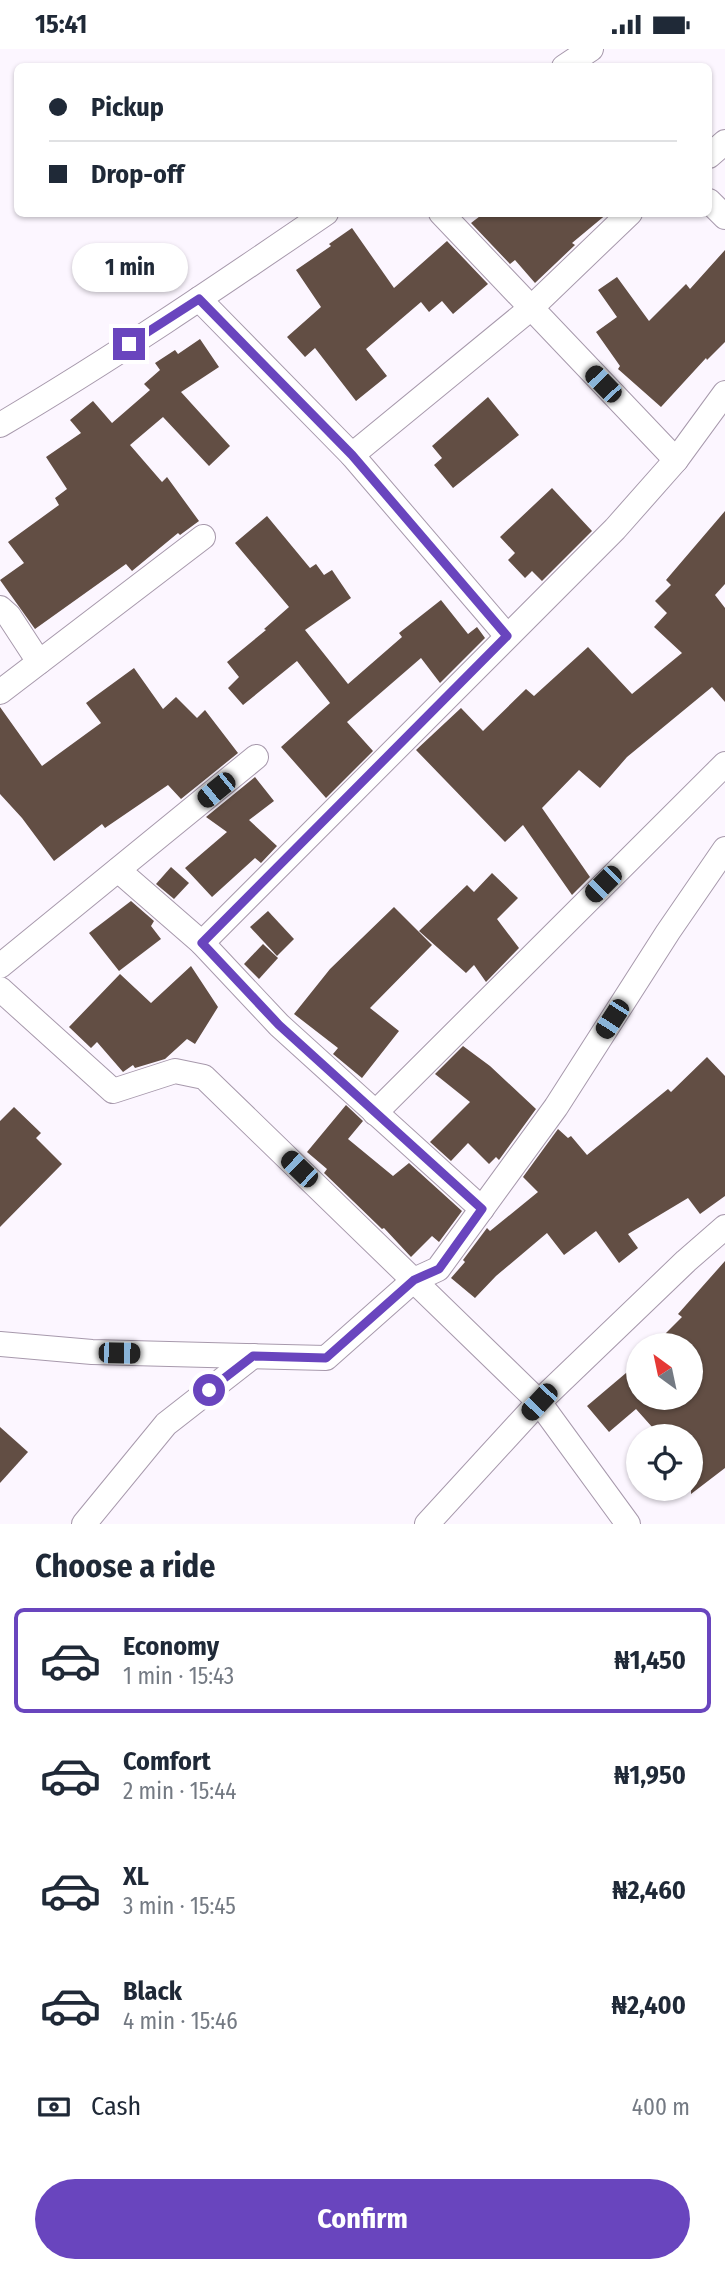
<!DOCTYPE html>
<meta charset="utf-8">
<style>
:root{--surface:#fff;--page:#f6f6f7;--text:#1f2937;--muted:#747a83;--line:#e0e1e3;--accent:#6945be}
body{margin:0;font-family:"Fira Sans Condensed",sans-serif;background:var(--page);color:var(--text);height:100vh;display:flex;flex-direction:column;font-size:26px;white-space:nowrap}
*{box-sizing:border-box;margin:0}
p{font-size:23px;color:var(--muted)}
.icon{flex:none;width:38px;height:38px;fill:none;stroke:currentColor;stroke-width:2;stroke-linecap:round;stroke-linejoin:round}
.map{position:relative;height:1475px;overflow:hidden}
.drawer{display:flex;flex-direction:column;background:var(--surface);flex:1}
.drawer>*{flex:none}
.top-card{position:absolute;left:14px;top:14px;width:698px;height:154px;border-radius:10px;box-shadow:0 2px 5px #0004;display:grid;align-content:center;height:154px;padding:0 35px;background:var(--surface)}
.needle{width:46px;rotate:327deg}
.buttons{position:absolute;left:626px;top:1284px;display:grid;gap:14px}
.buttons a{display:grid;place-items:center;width:77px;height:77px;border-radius:50%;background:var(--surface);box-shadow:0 2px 5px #0004;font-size:35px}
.end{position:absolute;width:32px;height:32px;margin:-16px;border:9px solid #6945be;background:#fff;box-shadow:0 0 0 4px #fff}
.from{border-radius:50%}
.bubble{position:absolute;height:49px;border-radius:24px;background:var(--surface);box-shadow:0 2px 5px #0004;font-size:23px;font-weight:700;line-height:49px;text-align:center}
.car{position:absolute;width:21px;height:42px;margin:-21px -10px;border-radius:9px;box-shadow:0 0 5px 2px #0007;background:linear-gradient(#222 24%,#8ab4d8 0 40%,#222 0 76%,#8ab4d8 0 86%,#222 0)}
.top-card b{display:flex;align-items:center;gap:24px;height:66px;font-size:26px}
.top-card b+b{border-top:2px solid var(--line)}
.top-card i{width:18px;height:18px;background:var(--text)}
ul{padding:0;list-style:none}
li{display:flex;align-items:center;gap:21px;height:105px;margin:0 14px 10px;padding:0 21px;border:4px solid transparent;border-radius:10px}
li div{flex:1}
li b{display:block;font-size:26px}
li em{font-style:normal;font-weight:700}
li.selected{border-color:var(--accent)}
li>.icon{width:63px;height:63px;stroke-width:1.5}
h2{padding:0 35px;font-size:32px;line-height:84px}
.pay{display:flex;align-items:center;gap:18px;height:77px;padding:0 35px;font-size:26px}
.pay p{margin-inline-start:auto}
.cta{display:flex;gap:14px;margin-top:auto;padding:14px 35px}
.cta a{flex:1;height:80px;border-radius:42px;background:var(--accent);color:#fff;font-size:28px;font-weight:700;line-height:80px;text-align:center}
.status{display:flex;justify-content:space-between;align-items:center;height:49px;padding:0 35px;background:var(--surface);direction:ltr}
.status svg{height:19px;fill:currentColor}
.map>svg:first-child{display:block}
.building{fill:#624e44}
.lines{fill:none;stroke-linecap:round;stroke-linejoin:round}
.street-casing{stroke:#a799ac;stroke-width:26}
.street{stroke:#fff;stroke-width:24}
.route{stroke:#6945be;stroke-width:9}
</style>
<div class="status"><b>15:41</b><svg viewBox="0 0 49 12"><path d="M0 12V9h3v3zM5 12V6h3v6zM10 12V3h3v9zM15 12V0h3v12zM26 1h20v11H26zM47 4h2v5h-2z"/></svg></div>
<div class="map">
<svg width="725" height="1475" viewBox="0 0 725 1475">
<rect width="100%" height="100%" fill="#fcf6ff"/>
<g class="building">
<path d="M484,164H608L572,194L575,196L535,234L515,211L510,215L471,174Z"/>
<path d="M352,179L394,239L447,192L488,235L453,265L442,252L429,263L421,253L366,300L387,327L356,352L315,299L305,308L287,288L321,258L296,221L331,197L329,195Z"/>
<path d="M725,201V293L707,311L706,309L661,358L618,320L620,317L596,283L617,268L598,241L617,228L649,272L686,235L690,240Z"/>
<path d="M200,290L219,318L181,343L230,397L209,417L163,368L130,396L162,433L167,428L199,472L180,486L178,484L132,522L126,515L35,580L0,531L24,514L8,493L59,456L55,449L67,440L46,408L81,384L70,371L93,352L112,374L150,341L144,335L160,321L155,314L175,301L178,305Z"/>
<path d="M488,348L519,386L453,439L434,416L442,409L432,397Z"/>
<path d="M552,439L592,482L542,532L532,522L525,529L508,511L515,504L500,488Z"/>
<path d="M725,462V535L715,546L725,559V653L712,638L627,708L600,739L579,721L542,759L590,828L572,846L523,776L505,793L416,701L461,659L483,682L526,640L534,647L588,598L632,645L682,604L654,578L667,564L655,552L671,536L666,531Z"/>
<path d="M267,467L310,519L316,515L324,526L332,521L351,549L305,581L348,635L402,588L399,584L441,551L468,585L477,578L485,589L440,634L421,609L347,673L373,702L326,749L281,698L330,654L297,612L243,656L228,639L239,628L227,613L266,581L264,580L289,558L235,494Z"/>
<path d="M134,619L163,660L176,648L197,669L205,661L238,704L181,750L168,736L105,779L102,775L54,812L22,769L0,745V658L42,717L101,674L86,654Z"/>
<path d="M255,728L274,752L249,771L277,797L261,814L255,809L212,848L185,819L227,783L206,768Z"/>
<path d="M171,818L189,834L174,850L156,835Z"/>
<path d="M492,824L518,849L497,870L519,899L486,933L474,916L466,924L419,882L467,836L474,843Z"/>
<path d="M131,852L154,872L151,877L161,890L119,922L89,884Z"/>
<path d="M394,858L432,896L370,959L399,982L362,1029L333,1005L338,999L294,965L330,920Z"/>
<path d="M268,862L294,890L277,907L250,878Z"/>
<path d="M263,895L278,909L259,930L244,915Z"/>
<path d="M191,917L218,958L195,995L187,990L165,1010L135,1019L133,1016L123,1023L97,993L91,999L69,978L120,925L151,954Z"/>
<path d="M463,997L490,1017L536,1060L499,1111L496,1108L489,1115L468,1094L451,1112L430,1093L470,1053L435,1025Z"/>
<path d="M707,1008L725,1027V1147L700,1165L688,1149L628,1185L638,1199L619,1214L596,1182L564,1206L547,1184L496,1227L475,1249L451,1229L465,1213L463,1211L487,1179L490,1182L538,1143L523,1128L558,1080L568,1089L571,1087L587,1106L668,1040L671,1043Z"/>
<path d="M346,1056L363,1072L348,1090L393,1127L409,1114L462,1162L439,1193L432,1187L411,1208L384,1179L382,1180L324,1124L327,1120L307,1103Z"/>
<path d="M14,1058L41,1084L36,1089L62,1115L0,1178V1072Z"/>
<path d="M725,1212V1419L691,1445V1388H661L636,1360L609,1383L587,1357L639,1313V1349H691V1297H653L682,1268L678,1265Z"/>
<path d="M0,1378L28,1403L0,1434Z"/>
</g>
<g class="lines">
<g class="street-casing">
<g id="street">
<path d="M564,18L591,0"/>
<path d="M709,107L725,93"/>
<path d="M709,152L725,168"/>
<path d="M441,164L676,411"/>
<path d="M199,250L352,406L507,587"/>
<path d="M0,376C112,310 219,237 326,164"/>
<path d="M352,406L530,260L630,164"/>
<path d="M0,559L9,567L39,613"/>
<path d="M0,643L203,488"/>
<path d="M118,821L202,894L279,976L482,1160"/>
<path d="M202,894L615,480L676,411L725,344"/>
<path d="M0,917L256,708"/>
<path d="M0,940L113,1042L175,1022L204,1028L539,1353L628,1475"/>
<path d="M375,1064L725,715"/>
<path d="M0,1295L92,1303L326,1309L414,1231L438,1220L556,1058L668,883L725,800"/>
<path d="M84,1475L166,1375L253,1307"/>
<path d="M427,1475L539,1353L686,1212L725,1178"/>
</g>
</g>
<use href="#street" class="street"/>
</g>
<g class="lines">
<path class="route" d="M129,295L199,250L352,406L507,587L202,894L279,976L482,1160L439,1220L414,1231L326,1309L253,1307L209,1341"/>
</g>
</svg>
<div class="buttons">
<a><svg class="needle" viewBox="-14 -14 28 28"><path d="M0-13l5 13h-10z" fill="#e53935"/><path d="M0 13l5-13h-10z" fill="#747a83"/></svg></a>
<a><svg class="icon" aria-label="locate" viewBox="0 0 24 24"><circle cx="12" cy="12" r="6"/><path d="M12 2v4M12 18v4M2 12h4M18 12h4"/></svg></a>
</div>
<i class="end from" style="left:209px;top:1341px"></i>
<i class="end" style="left:129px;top:295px"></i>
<div class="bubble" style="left:72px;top:194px;width:116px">1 min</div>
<i class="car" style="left:603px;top:335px;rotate:316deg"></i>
<i class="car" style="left:216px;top:741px;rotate:231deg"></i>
<i class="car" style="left:603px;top:835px;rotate:225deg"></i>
<i class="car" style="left:612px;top:970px;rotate:213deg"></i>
<i class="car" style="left:299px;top:1120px;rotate:314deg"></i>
<i class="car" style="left:119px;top:1304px;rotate:91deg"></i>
<i class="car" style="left:539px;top:1353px;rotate:223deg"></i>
<div class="top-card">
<b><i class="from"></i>Pickup</b>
<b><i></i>Drop-off</b>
</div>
</div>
<section class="drawer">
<h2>Choose a ride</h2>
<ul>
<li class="selected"><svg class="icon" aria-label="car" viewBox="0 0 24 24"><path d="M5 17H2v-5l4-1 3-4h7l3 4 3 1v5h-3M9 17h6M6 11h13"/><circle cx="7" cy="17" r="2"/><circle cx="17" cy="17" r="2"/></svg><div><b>Economy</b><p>1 min · 15:43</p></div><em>₦1,450</em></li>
<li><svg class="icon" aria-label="car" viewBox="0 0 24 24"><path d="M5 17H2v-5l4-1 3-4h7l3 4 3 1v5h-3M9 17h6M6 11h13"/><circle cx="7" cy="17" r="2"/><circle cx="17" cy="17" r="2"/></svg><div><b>Comfort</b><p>2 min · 15:44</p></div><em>₦1,950</em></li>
<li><svg class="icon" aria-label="car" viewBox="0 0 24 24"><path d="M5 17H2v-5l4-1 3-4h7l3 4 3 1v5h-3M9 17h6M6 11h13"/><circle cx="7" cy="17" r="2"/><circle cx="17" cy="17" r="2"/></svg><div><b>XL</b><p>3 min · 15:45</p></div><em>₦2,460</em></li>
<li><svg class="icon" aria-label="car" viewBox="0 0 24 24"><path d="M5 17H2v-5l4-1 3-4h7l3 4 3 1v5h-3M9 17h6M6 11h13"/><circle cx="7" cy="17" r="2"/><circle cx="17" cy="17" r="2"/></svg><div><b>Black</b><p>4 min · 15:46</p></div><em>₦2,400</em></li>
</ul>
<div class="pay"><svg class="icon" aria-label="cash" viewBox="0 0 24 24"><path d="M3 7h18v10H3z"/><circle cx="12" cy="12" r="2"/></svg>Cash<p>400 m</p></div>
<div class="cta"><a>Confirm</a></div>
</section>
